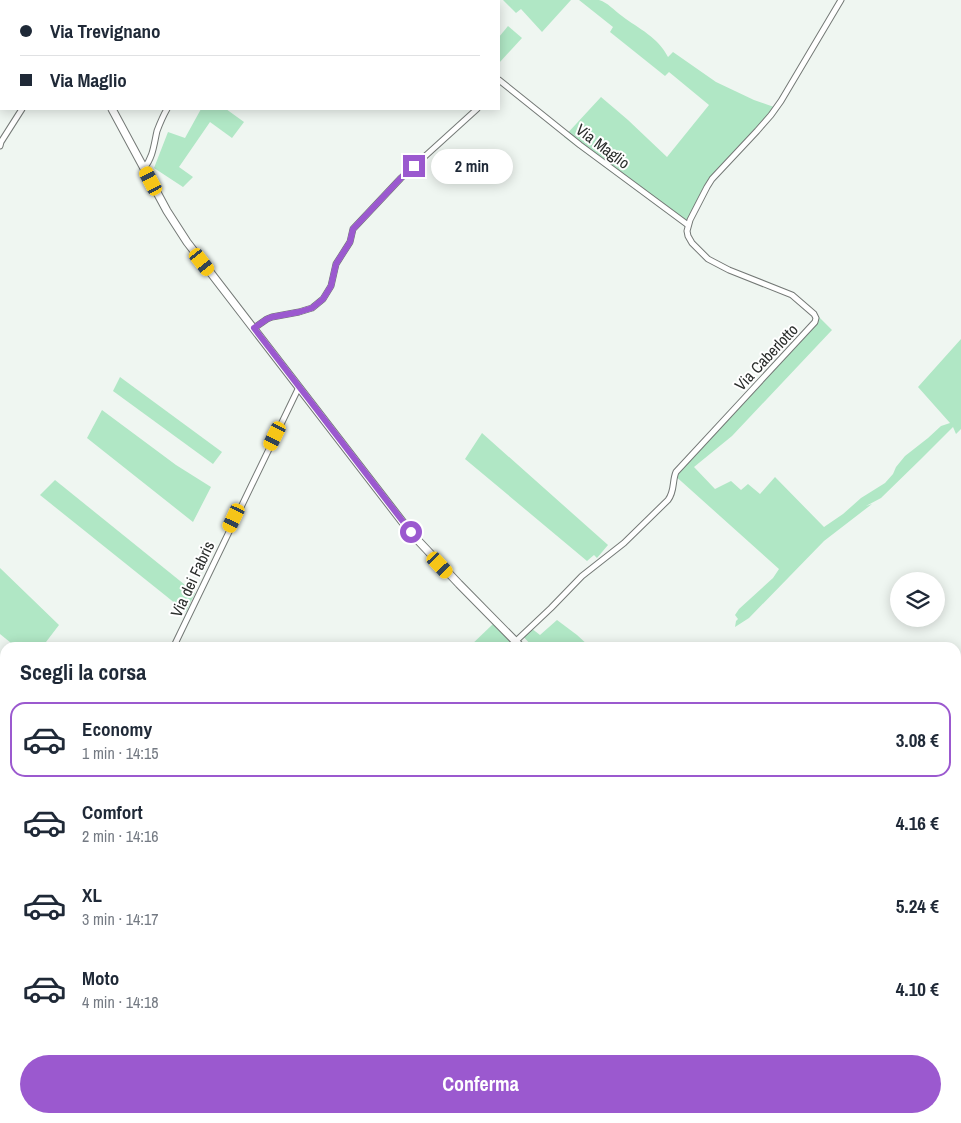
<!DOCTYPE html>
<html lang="it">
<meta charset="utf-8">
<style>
:root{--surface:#fff;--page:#f2f2f3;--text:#1f2937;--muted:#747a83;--line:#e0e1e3;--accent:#9b59cf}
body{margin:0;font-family:"Archivo Narrow",sans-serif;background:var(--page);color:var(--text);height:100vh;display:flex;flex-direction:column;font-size:19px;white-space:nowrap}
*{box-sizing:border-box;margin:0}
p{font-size:16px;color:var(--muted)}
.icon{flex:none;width:28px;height:28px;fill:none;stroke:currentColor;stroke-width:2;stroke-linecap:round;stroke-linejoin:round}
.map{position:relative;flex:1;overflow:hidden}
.drawer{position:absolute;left:0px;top:642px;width:961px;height:481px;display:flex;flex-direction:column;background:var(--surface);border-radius:15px 15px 0 0;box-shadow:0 2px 12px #0003}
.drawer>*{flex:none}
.top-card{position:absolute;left:0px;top:0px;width:500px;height:110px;box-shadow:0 2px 12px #0003;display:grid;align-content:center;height:110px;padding:0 20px;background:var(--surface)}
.tools{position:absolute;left:890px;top:572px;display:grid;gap:10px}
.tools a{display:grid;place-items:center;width:55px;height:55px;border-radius:50%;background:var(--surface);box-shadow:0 2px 12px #0003;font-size:25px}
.end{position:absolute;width:22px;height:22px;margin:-11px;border:6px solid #9b59cf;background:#fff;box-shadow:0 0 0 2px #fff}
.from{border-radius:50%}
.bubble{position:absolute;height:35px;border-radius:18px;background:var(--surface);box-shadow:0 2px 12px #0003;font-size:16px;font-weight:700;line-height:35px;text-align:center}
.car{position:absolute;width:15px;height:30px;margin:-15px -8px;border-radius:6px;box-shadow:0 0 4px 1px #0007;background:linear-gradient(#f5c518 24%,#345 0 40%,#f5c518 0 76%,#345 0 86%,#f5c518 0)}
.top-card b{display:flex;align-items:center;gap:18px;height:48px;font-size:19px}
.top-card b+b{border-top:1px solid var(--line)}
.top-card i{width:12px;height:12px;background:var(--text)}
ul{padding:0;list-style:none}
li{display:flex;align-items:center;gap:15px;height:75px;margin:0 10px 8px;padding:0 10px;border:2px solid transparent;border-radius:15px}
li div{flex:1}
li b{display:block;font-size:19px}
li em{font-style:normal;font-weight:700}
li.on{border-color:var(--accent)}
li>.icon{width:45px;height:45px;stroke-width:1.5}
h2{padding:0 20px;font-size:22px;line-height:60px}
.action{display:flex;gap:10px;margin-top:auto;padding:10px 20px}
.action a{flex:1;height:58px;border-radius:30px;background:var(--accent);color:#fff;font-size:20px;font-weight:700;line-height:58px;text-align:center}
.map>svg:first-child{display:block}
.green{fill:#b0e7c5}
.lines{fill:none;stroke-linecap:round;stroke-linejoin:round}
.motorway-tunnel{stroke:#c8ceca;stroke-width:9;stroke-dasharray:9 4.5;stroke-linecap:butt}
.minor-casing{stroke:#747976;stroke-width:7}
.secondary-casing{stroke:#747976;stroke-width:9}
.minor{stroke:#fff;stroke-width:5}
.secondary{stroke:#fff;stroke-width:7}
.route{stroke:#9b59cf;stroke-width:6}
.labels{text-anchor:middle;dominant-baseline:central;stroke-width:4;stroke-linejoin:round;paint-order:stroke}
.street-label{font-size:16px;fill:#2b2e2c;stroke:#fff}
</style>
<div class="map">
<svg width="961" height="1123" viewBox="0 0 961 1123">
<rect width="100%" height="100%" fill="#eff6f1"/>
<g class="green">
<path d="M503,0H571L542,32L521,9L516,13Z"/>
<path d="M579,0C585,0 593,0 599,0C607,2 615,11 622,16C639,29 658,37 668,57L673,52L716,82L754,100L774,107L753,133L713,178L686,227L564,137L601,97L628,120L667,157L709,105L669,72L665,76L610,32L613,27Z"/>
<path d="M508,26L522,38L499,63V37Z"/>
<path d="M201,109H226L244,122L232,138L210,122L179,167L193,177L183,187L154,168L168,132L185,138Z"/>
<path d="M819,317L832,330L732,436L694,467L715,489L731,481L741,490L748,484L760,494L775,477L824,527L843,514L861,498L885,483L893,474L896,467L905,456L928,438L941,426L950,423L918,387L961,339V429L956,434L953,427L921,459L881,498L866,506L872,504L824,541L749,618L735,627L736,621L738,619L735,615L739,609L773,578L779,569L672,473Z"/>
<path d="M120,377L222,452L213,464L113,391Z"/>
<path d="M102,410L176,465L211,487L193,522L87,438Z"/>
<path d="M482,433L608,545L597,558L594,555L587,561L465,459Z"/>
<path d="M55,480L195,593L186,612L40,495Z"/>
<path d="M0,568L59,625L46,642L53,647H16L0,634Z"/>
<path d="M557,620L577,635L590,647H533L520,633L531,628L540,635Z"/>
<path d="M493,624L520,648H468Z"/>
<path d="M0,742L5,747V780L0,774Z"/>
<path d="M956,854L961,858V886L956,882Z"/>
<path d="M5,1066V1119H61L56,1123H6L0,1114V1069Z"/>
</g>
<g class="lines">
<g class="motorway-tunnel">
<path d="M956,1047L961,1039"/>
<path d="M956,1069L961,1062"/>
<path d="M902,1123L905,1119"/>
<path d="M917,1123L921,1119"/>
</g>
<g class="minor-casing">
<g id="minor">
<path d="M400,0L401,1"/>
<path d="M321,1L322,0"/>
<path d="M499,80L580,145L688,225"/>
<path d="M0,146L1,142L22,109"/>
<path d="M144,168C153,158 154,144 157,131C160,123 163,116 167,109"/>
<path d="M254,328L267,319L272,317L299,312L312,308L323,299L331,286L336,264L350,242L353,229L401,178L477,109"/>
<path d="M516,641L551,608L582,576L624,543L668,500C675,491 672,481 676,472L815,322L816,318L814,314L792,295L729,270L708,259L692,243L688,236L687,231L690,220L707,187L712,179L757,131L771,115L781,101L841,0"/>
<path d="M173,648L299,387"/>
<path d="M0,869L5,867"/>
<path d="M0,876L5,882"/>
<path d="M268,1119L273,1123"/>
<path d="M113,1123L119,1119"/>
</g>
</g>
<g class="secondary-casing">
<g id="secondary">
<path d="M52,0L53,1"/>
<path d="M112,109L167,211L187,242L411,533L459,584L522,648"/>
<path d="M956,1031L961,1035"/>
</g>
</g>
<use href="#minor" class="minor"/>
<use href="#secondary" class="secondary"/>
</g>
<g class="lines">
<path class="route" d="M411,532L254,328L267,319L272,317L299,312L312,308L323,299L331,286L336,264L350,242L353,229L401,178L414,166"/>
</g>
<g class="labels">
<g class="street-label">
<text transform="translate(603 146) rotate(37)">Via Maglio</text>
<text transform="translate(766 357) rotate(-47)">Via Caberlotto</text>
<text transform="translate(192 579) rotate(-65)">Via dei Fabris</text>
</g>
</g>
</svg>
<div class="tools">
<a><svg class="icon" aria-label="layers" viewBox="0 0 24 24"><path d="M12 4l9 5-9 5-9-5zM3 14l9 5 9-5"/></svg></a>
</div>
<i class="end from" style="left:411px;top:532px"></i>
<i class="end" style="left:414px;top:166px"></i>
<div class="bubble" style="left:431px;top:149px;width:82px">2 min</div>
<i class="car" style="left:151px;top:181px;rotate:332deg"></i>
<i class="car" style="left:202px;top:262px;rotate:142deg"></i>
<i class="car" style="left:275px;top:436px;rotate:206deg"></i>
<i class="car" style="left:234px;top:518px;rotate:205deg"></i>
<i class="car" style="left:440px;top:565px;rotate:137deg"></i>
<div class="top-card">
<b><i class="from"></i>Via Trevignano</b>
<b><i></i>Via Maglio</b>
</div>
<section class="drawer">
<h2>Scegli la corsa</h2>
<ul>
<li class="on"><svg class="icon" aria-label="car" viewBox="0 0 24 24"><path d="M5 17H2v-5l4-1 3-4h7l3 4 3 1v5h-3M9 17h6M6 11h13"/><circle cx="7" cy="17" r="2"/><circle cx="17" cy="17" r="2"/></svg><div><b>Economy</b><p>1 min · 14:15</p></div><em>3.08 €</em></li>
<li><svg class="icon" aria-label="car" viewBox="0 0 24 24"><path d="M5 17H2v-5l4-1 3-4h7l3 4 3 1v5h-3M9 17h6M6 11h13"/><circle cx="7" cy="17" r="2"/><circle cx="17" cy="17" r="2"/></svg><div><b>Comfort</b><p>2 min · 14:16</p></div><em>4.16 €</em></li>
<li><svg class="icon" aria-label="car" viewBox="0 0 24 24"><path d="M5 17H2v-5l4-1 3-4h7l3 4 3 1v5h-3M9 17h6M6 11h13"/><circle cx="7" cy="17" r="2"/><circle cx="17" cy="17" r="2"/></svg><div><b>XL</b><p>3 min · 14:17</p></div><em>5.24 €</em></li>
<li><svg class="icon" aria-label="car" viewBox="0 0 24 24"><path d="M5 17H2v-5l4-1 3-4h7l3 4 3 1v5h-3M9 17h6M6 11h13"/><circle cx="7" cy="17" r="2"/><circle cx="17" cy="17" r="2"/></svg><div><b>Moto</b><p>4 min · 14:18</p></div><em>4.10 €</em></li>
</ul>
<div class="action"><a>Conferma</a></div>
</section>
</div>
